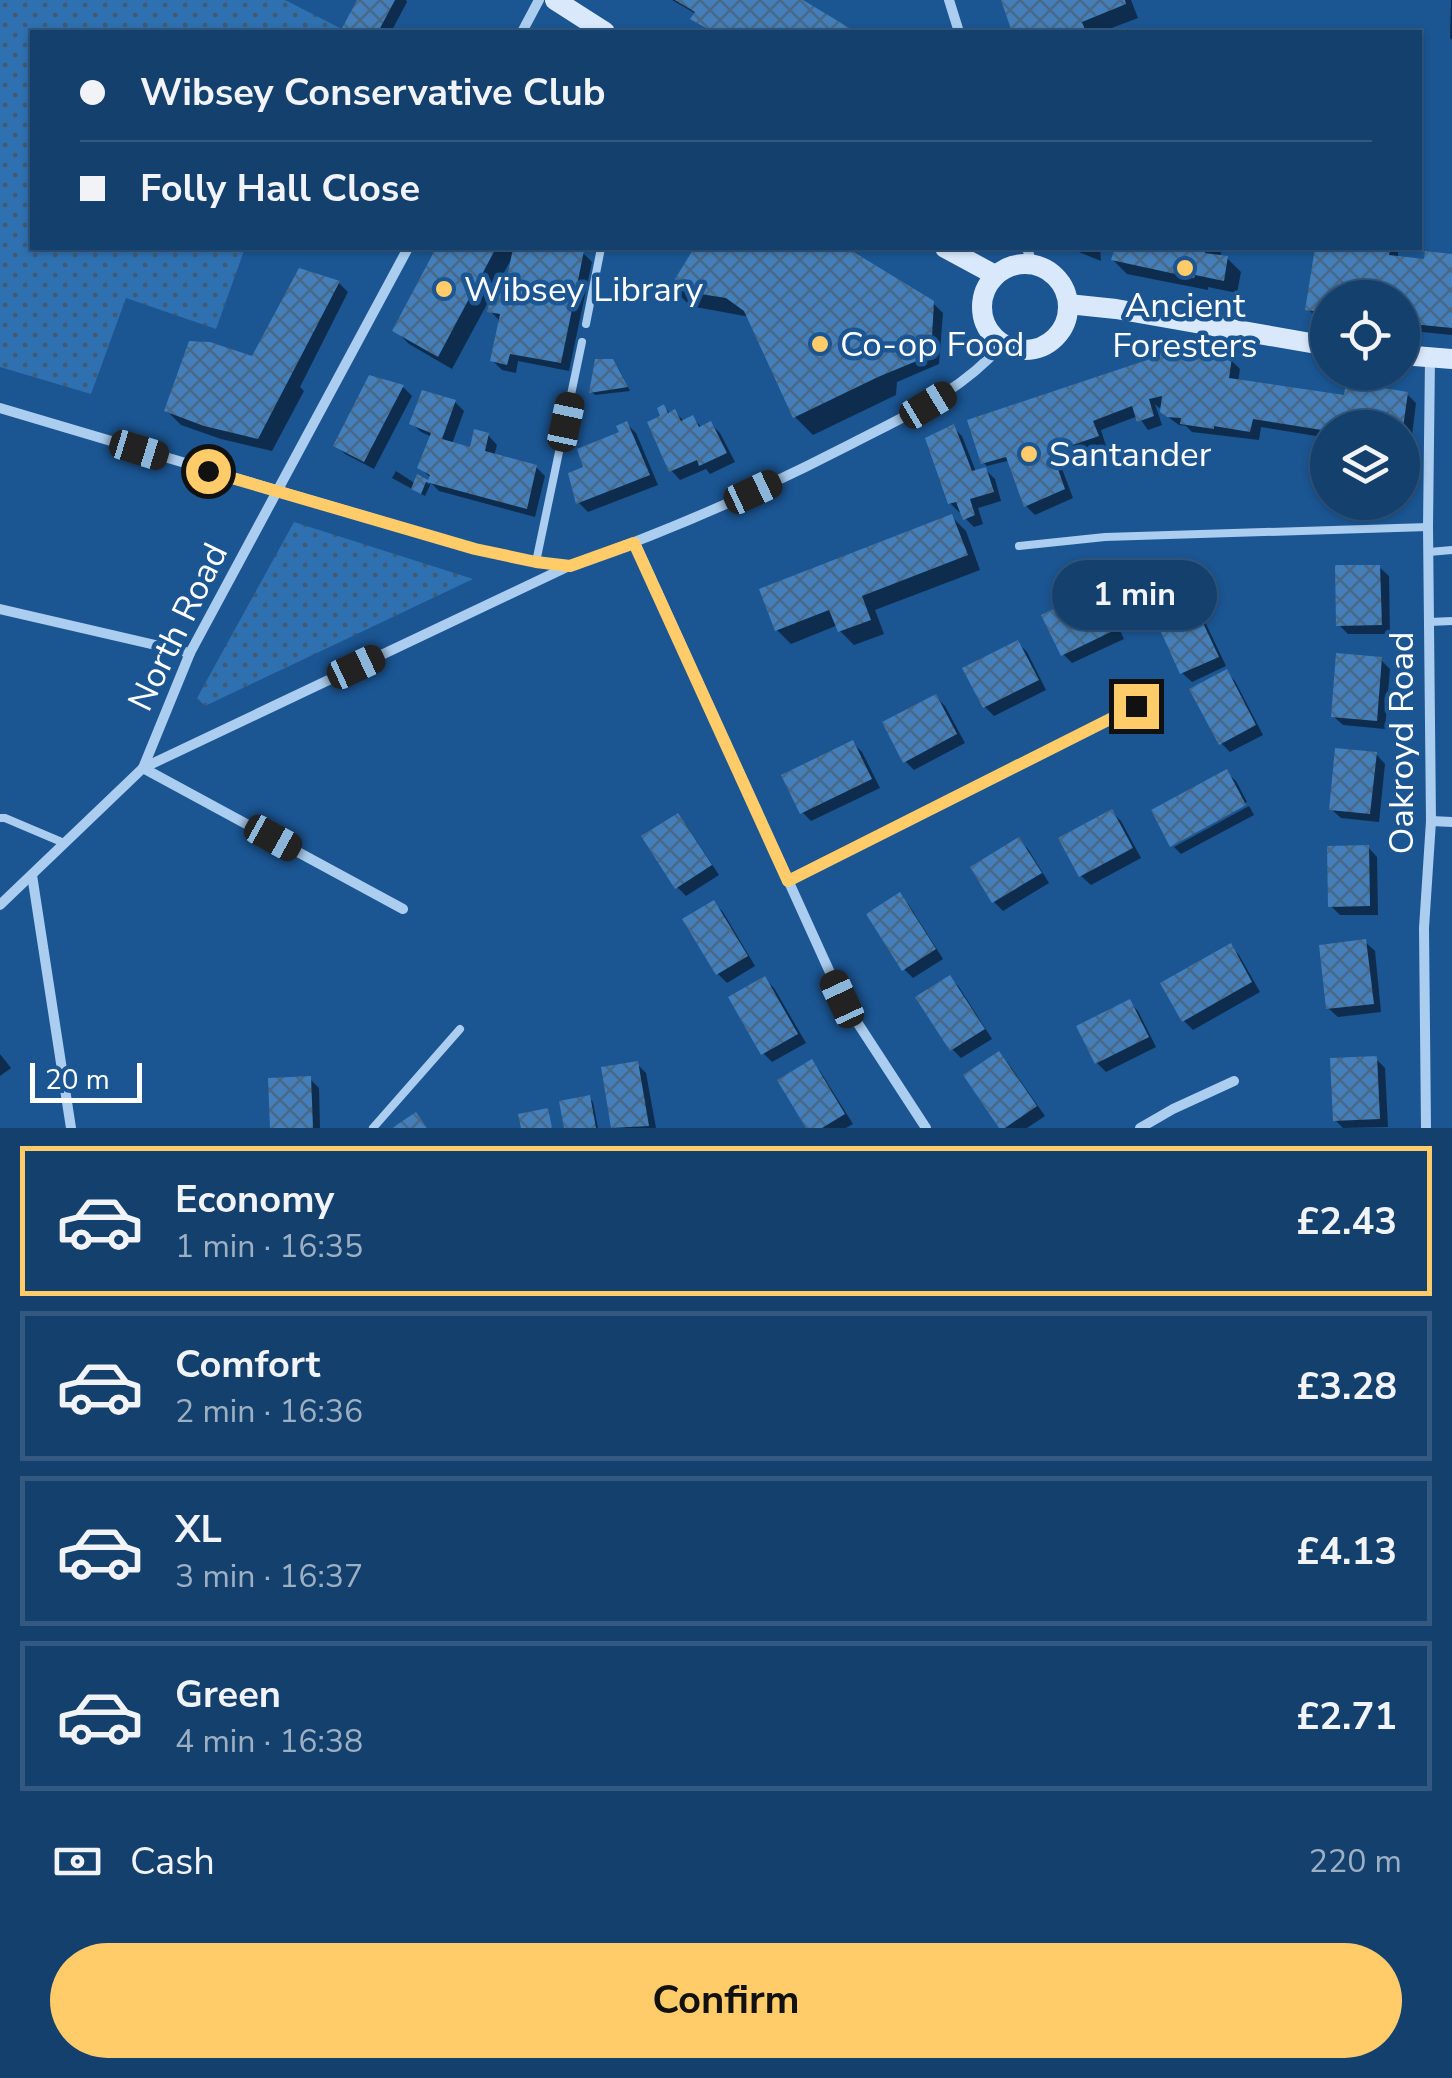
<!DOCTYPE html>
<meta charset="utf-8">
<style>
:root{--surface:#14406e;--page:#214b76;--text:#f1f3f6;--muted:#9dafc2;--line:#335981;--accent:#ffcc69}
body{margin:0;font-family:"Nunito Sans",sans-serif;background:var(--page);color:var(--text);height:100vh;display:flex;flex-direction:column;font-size:38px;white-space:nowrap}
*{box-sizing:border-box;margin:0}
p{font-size:32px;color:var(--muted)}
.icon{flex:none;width:55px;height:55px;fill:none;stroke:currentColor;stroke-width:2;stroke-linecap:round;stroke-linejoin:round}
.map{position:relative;height:1128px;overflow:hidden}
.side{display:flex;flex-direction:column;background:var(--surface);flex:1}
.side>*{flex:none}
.banner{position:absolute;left:30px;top:30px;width:1392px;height:220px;border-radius:0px;box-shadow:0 2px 8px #0004,0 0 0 2px var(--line);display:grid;align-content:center;height:220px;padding:0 50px;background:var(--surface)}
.tools{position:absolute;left:1310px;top:280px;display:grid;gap:20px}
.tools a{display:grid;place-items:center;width:110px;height:110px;border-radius:50%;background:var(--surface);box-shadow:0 2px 8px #0004,0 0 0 2px var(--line);font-size:50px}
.scale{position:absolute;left:30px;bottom:25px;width:112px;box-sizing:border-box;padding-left:10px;border:5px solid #fff;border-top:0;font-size:28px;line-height:35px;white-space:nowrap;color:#fff;-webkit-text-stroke:8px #1b5592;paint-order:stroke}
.end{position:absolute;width:45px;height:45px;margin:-22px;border:12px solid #ffcc69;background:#111;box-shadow:0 0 0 5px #111}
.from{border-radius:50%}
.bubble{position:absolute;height:70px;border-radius:35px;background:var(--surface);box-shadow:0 2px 8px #0004,0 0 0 2px var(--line);font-size:32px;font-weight:700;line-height:70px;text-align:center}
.car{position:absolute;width:30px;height:60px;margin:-30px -15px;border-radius:12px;box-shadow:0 0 8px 2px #0007;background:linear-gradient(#222 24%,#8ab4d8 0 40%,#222 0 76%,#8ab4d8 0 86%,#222 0)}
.banner b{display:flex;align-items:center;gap:35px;height:95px;font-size:38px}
.banner b+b{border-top:2px solid var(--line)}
.banner i{width:25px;height:25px;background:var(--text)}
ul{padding:18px 0 0;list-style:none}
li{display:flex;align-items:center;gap:30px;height:150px;margin:0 20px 15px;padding:0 30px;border:5px solid var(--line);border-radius:0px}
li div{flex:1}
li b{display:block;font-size:38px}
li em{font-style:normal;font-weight:700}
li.on{border-color:var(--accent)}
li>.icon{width:90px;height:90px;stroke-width:1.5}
.pay{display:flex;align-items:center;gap:25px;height:110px;padding:0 50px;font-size:38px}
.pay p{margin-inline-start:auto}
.action{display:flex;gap:20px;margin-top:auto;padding:20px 50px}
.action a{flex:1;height:115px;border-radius:60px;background:var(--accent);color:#111;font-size:40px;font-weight:700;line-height:115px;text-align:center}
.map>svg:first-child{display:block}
.grass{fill:url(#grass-dots)}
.shadow{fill:#0007}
.building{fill:url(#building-cross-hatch)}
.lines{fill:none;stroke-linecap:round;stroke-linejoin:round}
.lane{stroke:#abcdef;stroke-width:8}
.street{stroke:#abcdef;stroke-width:10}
.secondary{stroke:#d9e9fb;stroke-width:20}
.route{stroke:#ffcc69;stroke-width:12}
.poi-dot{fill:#ffcc69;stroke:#1b5592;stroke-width:4}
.labels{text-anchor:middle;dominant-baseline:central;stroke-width:9;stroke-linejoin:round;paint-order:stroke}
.poi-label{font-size:35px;fill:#fff;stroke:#1b5592;text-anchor:start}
.street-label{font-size:35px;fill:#fff;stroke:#1b5592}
</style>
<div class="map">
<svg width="1452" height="1128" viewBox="0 0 1452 1128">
<defs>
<pattern id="grass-dots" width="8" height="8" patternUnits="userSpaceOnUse" patternTransform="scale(2.5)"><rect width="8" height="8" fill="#2e70b0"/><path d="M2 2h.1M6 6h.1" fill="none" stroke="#405a74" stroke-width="1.8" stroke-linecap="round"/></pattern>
<pattern id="building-cross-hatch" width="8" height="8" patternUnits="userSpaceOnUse" patternTransform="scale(2.5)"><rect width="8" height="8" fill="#447fb9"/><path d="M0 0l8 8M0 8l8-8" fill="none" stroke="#486888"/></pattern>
</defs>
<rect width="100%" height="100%" fill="#1b5592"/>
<g class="grass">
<path d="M0,0H285L342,29L340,32H32V248H245L216,329L126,298L91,394L0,367Z"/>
<path d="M294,522L473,579L205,706L197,698Z"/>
</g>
<g class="shadow">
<path d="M360,0H406L407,2L391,32H343Z"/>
<path d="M672,0H799L851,32H711L693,18L696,14Z"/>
<path d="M1004,0H1131L1138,18L1101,32H1015Z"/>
<path d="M1451,0H1452V40L1450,38Z"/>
<path d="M439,248H552L583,253L592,262L569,371L518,361L516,373L502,370L493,361L499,320L490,311L506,297L513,256L452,369L409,344L395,330Z"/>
<path d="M697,248H842L933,303L943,313L939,364L897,382L896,395L813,435L795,417L750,317L690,306L673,288Z"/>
<path d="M1069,248H1100L1101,261Z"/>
<path d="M1117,248H1222L1220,258H1227L1241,272L1237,293L1208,287V290L1127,274L1113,260Z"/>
<path d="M1317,248H1398V259L1426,262L1452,257V335L1402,330V298H1328V320L1317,318L1308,309Z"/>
<path d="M300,271L339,283L348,292L300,387L304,391L272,451L221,439L181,425L167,411L265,365Z"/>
<path d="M1231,360L1240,369L1238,382L1346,398L1407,394L1416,403L1410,452L1402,451V428H1328V438L1261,427L1259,440L1192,432L1186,426L1179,425L1172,420L1162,411L1163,406L1159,408L1155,404L1162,425L1148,430L1138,416L1101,430L1106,446L1059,461L1073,498L1035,515L1026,506L1011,460L987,466L983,462Z"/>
<path d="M617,366L630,391L595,395L592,392Z"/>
<path d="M403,387L412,396L374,469L345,454L336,445Z"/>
<path d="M455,402L464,411L452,444L472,450L488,435L497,445L494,456L536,467L545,476L535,517L439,491L431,483L425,496L392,478L396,471L416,484L426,481L429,485L431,478L420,468L432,437L421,432L412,423Z"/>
<path d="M664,407L671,414L675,412L685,422L693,418L702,428L711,424L720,433L735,462L710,474L706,469L680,480L671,470L663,417Z"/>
<path d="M627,424L636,433L658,485L588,512L579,503L571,474L586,468L623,433Z"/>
<path d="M953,427L962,436L976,472L985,469L995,479L1001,501L978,508L983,524L974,527L965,518L963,511L959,512L950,503Z"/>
<path d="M952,517L966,531L980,570L875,610L884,634L854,645L840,631L838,625L791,644L777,630Z"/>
<path d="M1379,567L1389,576L1390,634H1348L1339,625Z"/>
<path d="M1096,591L1106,600L1124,639L1072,663L1063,654Z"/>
<path d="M1189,598L1198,607L1226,666L1192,682L1182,673L1155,613Z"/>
<path d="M1018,643L1027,652L1046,690L994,716L985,707Z"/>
<path d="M1381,660L1390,669L1385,729L1343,725L1333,716Z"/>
<path d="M1226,672L1235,681L1263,735L1230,752L1221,743Z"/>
<path d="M936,697L945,706L965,743L914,770L905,761Z"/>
<path d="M853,743L862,752L880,788L811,821L802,812Z"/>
<path d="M1376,754L1385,764L1379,822L1341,818L1331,809Z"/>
<path d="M1226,772L1236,781L1247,802L1172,843Z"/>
<path d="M1249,806L1254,815L1181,854L1174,847Z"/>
<path d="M1112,812L1121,821L1141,858L1091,885L1081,876Z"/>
<path d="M677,816L686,825L719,875L686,896L677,887Z"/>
<path d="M1019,840L1028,849L1049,883L1003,911L994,902Z"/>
<path d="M1368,847L1377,857L1378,915H1340L1331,906Z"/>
<path d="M900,896L909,905L943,959L913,978L904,969Z"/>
<path d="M714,903L723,912L755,966L727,983L718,974Z"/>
<path d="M1365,942L1375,951L1381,1012L1338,1017L1328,1008Z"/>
<path d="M1230,946L1239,955L1260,992L1193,1030L1184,1021Z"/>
<path d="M950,978L959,987L992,1039L961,1058L952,1049Z"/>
<path d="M765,979L774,988L806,1043L772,1062L763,1053Z"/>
<path d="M1129,1002L1138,1011L1156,1047L1106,1072L1097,1063Z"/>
<path d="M0,1054L11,1068L0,1076Z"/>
<path d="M999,1054L1008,1063L1045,1116L1027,1128H1002L966,1076Z"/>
<path d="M1376,1059L1385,1068L1388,1127L1343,1128L1335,1120Z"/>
<path d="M811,1062L820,1071L853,1124L846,1128H809L781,1081Z"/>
<path d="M637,1064L646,1073L656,1128H614L604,1069Z"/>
<path d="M310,1079L319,1088L320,1128H272L271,1080Z"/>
<path d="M589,1098L593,1102L598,1128H567L562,1103Z"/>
</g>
<g class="building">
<path d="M357,0H395L378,32H340Z"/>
<path d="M675,0H803L856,32H713L690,19L695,12Z"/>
<path d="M1001,0H1125L1126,4L1082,22L1086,32H1012Z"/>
<path d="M436,248H496L438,357L392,331Z"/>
<path d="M513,248H566L584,251L561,363L510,354L507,365L490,361L500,314L487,312L492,291L504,294Z"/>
<path d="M694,248H847L934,301L931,355L878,377L793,418L744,311L726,298L669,289Z"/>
<path d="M1115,248H1206L1205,253L1228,256L1224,281L1195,275L1194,278L1111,260Z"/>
<path d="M1315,248H1390L1389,255L1424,259L1425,251L1452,254V328L1402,323V298H1328V313L1305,310Z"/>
<path d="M299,268L340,281L258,439L204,426L164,411L189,341L210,342L252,356Z"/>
<path d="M1170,349L1232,357L1229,378L1344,395L1346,382L1408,392L1403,428H1328V431L1253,419L1250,432L1214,426V429L1180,424L1181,418L1167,417L1160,412L1162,396L1149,399L1154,416L1137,422L1132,406L1093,421L1099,436L1052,452L1065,489L1024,507L1006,457L981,464L967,420L1150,359L1149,351Z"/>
<path d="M595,359H613L628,387L589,393Z"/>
<path d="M369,375L404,385L364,462L333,446Z"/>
<path d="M422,390L456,400L442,439L470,447L474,429L489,433L485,451L537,465L527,509L426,482L421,494L411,489L417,474L428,480L430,475L417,468L431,433L409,424Z"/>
<path d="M664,404L668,413L675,409L681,421L693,415L699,427L711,421L727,453L699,466L697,460L669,472L647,422L660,416L657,408Z"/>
<path d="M627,421L650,475L576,504L568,473L583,467L577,449L619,432L616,426Z"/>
<path d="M954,424L972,471L986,467L994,492L970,499L975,515L963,520L956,502L948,504L925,438Z"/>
<path d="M952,514L968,555L862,596L871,620L838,632L829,610L775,631L759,589Z"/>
<path d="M1335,565H1380L1382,625L1336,626Z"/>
<path d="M1097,588L1117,629L1061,656L1041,615Z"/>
<path d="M1190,595L1219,657L1180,674L1152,612Z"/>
<path d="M1018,640L1039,680L983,708L962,668Z"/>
<path d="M1336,653L1382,657L1377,721L1331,717Z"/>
<path d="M1227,669L1256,725L1219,745L1189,689Z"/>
<path d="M936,694L957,734L903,763L882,722Z"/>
<path d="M853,740L872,779L800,814L781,775Z"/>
<path d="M1335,748L1377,752L1370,814L1329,810Z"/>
<path d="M1227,769L1246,805L1170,847L1151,810Z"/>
<path d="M1112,809L1133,848L1079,877L1058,838Z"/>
<path d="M678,813L712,865L675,889L641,836Z"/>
<path d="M1019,837L1042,873L992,903L970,867Z"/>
<path d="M1369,845L1370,906L1328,907L1327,846Z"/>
<path d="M900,892L936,949L902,971L866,914Z"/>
<path d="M714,900L748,956L716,975L682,919Z"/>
<path d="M1366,939L1374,1004L1326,1009L1319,945Z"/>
<path d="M1231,943L1252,982L1182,1022L1160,983Z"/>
<path d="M950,975L985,1029L950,1051L915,997Z"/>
<path d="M765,976L798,1034L761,1055L728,997Z"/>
<path d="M1130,999L1149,1037L1095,1064L1076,1026Z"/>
<path d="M999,1051L1037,1106L1005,1128H999L963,1075Z"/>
<path d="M1377,1056L1380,1119L1333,1121L1330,1058Z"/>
<path d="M812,1059L845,1114L822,1128H806L777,1080Z"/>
<path d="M638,1061L649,1126L611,1128L601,1067Z"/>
<path d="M311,1076L313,1128H270L268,1078Z"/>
<path d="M590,1095L596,1128H564L559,1101Z"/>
<path d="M548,1108L552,1128H521L518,1114Z"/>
<path d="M416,1112L427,1128H392Z"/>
</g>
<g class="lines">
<g class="lane">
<path d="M586,324L601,248"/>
<path d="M1019,546L1105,537L1428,527"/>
<path d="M1429,552L1452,550"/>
<path d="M536,562L582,342"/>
<path d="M1429,622L1452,621"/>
<path d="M0,818H5L64,843"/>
<path d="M373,1128L460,1029"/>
</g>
<g class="street">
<path d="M949,0L959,32"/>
<path d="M522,32L539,0"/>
<path d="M1027,248L1032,264"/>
<path d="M0,408L475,549L536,562L568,566"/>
<path d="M635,543L842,999L926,1128"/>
<path d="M0,609L190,653"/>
<path d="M1431,821L1452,822"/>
<path d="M32,875L71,1128"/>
<path d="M787,881L1136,706"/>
<path d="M0,905L143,768L569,566C667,532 760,491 851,444C909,414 959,393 1003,344"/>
<path d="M403,909L143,768L190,653L408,248"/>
<path d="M1140,1128L1173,1109L1234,1081"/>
<path d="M1426,1128L1424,928L1431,821L1428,527L1430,358"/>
</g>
<g class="secondary">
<path d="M555,0L605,32"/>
<path d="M945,248L995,275"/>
<circle cx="1025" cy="307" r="43"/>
<path d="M1068,304L1116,309L1328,346"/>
<path d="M1402,355L1452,359"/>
</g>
</g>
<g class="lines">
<path class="route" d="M208,471L475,549L536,562L570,566L634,543L788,881L1136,706"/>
</g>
<g class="poi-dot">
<circle cx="1185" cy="268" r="10"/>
<circle cx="444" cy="289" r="10"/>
<circle cx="820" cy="344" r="10"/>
<circle cx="1029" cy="454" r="10"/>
</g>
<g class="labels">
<g class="poi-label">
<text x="464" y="289">Wibsey Library</text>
<text x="1185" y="305" text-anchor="middle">Ancient<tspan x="1185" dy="40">Foresters</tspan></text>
<text x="840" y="344">Co-op Food</text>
<text x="1049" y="454">Santander</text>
</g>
<g class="street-label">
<text transform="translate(178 627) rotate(-64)">North Road</text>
<text transform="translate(1401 743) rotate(-90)">Oakroyd Road</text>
</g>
</g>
</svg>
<div class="tools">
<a><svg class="icon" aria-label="locate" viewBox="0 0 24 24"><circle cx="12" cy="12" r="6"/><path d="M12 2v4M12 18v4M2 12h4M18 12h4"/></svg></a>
<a><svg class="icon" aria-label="layers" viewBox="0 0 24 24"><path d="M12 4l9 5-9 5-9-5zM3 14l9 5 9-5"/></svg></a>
</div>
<div class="scale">20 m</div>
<i class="end from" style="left:208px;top:471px"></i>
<i class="end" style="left:1136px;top:706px"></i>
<div class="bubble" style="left:1052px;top:560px;width:165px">1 min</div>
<i class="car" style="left:928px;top:405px;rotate:59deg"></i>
<i class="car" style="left:566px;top:422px;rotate:12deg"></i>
<i class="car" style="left:139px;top:450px;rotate:107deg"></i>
<i class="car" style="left:753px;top:492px;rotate:65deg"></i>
<i class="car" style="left:356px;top:667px;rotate:65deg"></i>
<i class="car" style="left:273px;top:838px;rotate:119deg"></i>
<i class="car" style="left:842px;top:999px;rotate:335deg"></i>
<div class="banner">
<b><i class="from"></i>Wibsey Conservative Club</b>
<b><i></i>Folly Hall Close</b>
</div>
</div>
<section class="side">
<ul>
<li class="on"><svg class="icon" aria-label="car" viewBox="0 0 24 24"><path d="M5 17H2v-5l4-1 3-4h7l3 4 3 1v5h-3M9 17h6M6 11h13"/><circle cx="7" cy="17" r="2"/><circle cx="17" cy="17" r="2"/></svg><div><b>Economy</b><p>1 min · 16:35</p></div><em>£2.43</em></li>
<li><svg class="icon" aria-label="car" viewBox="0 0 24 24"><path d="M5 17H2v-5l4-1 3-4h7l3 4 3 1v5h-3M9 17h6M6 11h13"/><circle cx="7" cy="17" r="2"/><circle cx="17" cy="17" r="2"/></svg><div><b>Comfort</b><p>2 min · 16:36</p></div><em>£3.28</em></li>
<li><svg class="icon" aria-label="car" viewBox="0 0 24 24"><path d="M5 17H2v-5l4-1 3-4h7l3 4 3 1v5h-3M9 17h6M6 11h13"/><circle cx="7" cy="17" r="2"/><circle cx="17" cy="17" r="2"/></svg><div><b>XL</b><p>3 min · 16:37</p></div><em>£4.13</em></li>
<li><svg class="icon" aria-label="car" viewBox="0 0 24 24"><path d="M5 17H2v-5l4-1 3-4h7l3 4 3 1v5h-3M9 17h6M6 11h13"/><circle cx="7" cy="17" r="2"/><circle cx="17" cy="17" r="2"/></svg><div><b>Green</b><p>4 min · 16:38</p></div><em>£2.71</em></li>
</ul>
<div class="pay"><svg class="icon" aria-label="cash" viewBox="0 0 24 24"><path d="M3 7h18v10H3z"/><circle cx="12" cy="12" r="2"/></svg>Cash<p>220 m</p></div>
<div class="action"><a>Confirm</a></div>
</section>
